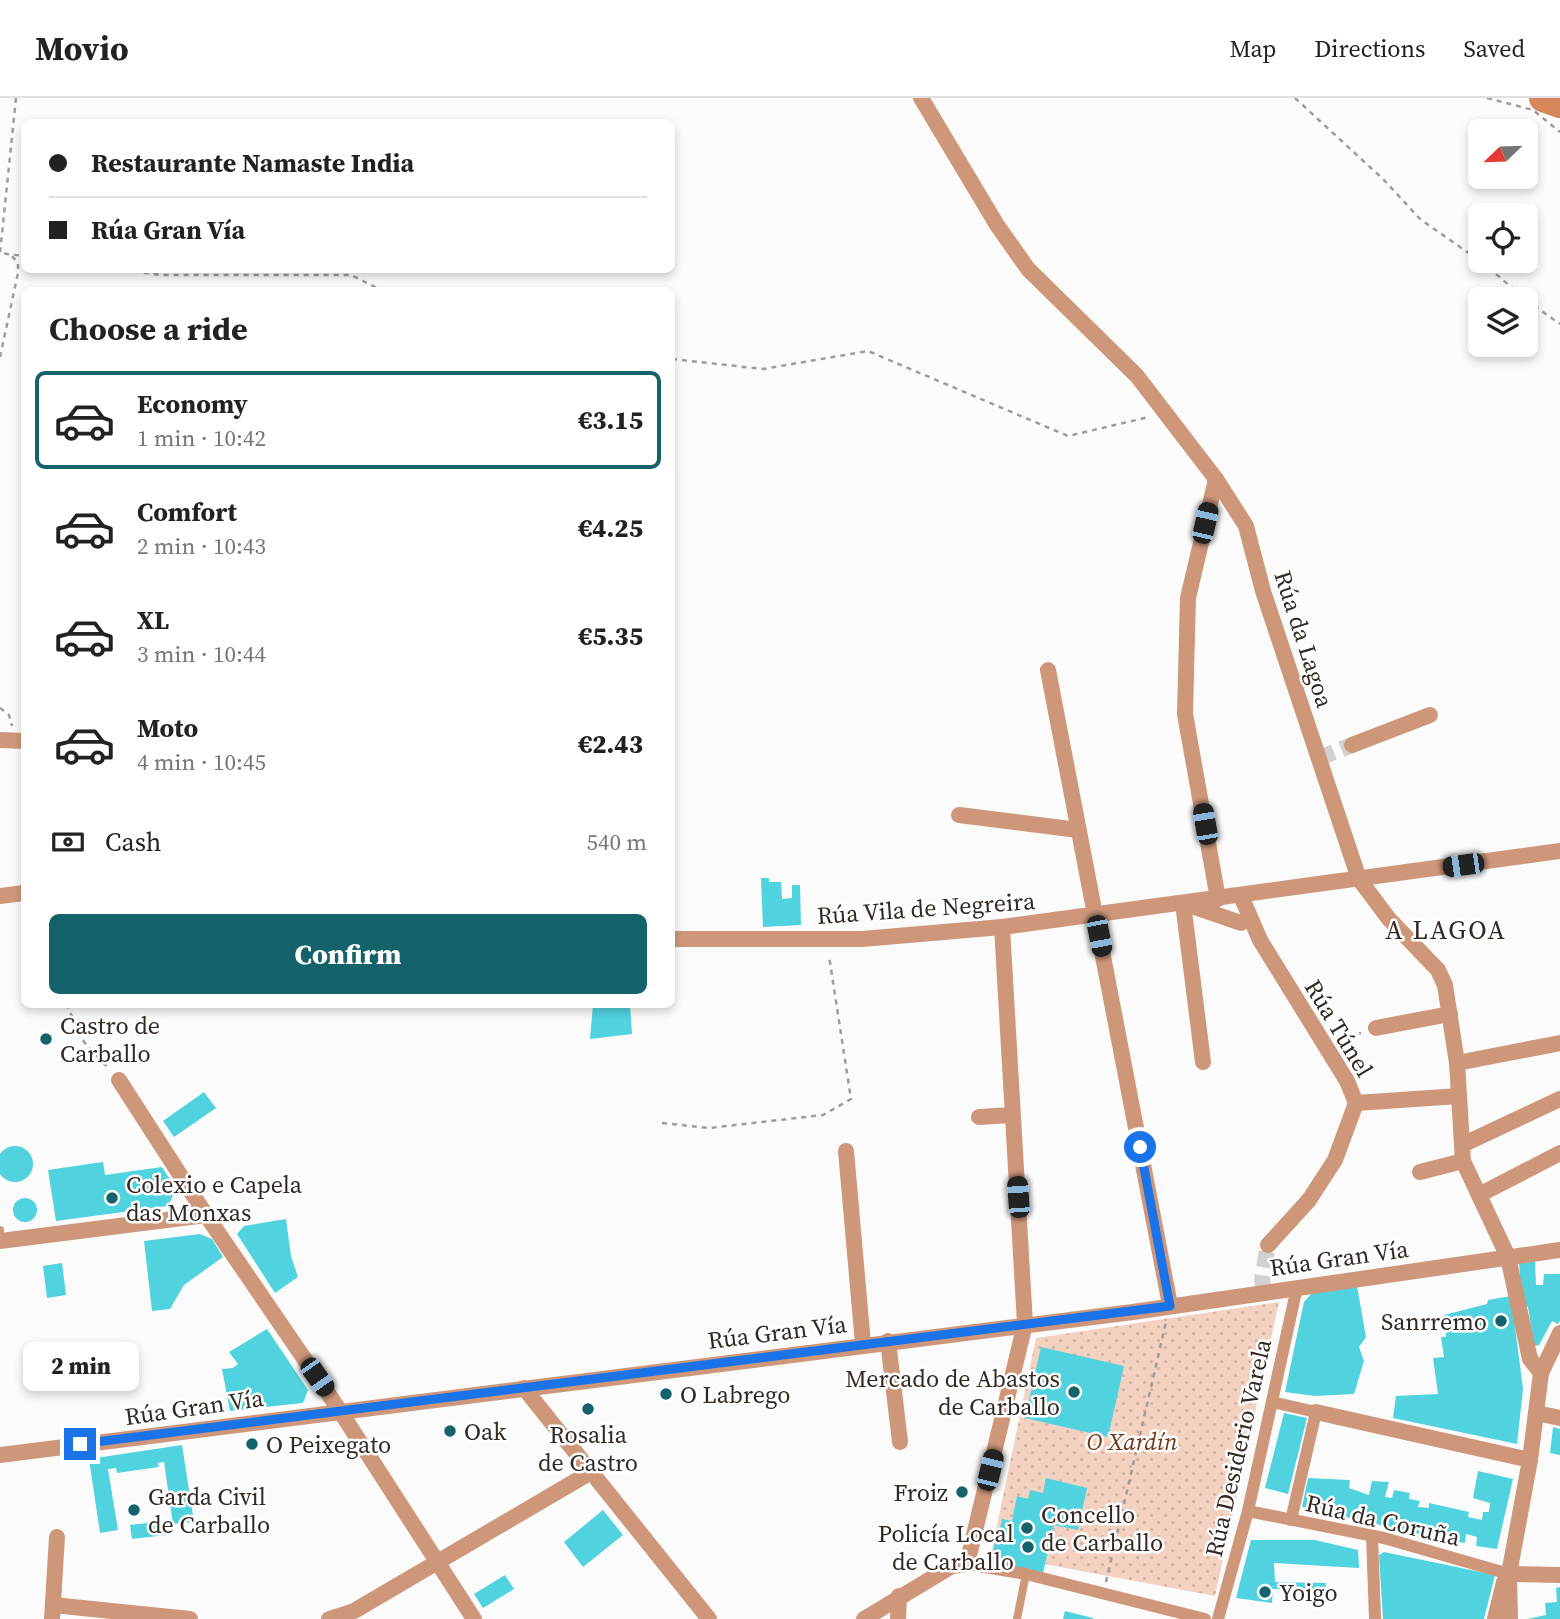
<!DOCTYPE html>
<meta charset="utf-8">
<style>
:root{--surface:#fff;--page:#f2f2f2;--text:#222;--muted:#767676;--line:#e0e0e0;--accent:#14636a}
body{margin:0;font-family:"Source Serif 4",serif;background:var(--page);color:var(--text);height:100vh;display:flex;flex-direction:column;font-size:26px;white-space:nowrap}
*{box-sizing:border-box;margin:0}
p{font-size:23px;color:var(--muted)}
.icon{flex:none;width:38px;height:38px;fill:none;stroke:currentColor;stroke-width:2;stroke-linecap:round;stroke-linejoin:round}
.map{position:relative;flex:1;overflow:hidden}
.side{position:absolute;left:21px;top:189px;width:654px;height:721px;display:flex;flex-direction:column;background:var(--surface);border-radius:10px;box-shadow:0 4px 10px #0003}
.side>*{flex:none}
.banner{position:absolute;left:21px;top:21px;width:654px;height:154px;border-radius:10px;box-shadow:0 4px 10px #0003;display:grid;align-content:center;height:154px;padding:0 28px;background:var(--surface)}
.needle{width:46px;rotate:247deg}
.tools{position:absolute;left:1468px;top:21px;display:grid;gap:14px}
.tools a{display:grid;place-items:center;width:70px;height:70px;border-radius:10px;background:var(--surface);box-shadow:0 4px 10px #0003;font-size:35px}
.end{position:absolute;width:32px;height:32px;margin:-16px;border:9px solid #1a73e8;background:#fff;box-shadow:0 0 0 4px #fff}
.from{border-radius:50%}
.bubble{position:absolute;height:49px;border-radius:10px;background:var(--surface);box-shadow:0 4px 10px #0003;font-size:23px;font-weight:800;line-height:49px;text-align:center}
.car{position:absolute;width:21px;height:42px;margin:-21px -10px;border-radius:9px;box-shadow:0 0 5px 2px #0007;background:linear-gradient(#222 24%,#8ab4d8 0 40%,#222 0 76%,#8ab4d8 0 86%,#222 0)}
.banner b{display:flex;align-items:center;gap:24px;height:66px;font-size:26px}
.banner b+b{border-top:2px solid var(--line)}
.banner i{width:18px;height:18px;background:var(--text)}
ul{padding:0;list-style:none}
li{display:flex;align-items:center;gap:21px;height:98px;margin:0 14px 10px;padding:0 14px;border:4px solid transparent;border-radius:10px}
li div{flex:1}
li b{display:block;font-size:26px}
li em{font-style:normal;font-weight:800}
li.on{border-color:var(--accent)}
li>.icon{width:63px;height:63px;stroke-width:1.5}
h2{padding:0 28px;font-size:32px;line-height:84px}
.pay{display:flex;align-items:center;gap:18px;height:77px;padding:0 28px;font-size:26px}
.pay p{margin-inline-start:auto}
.button{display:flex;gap:14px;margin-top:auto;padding:14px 28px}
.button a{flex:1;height:80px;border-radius:10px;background:var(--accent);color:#fff;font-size:28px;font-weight:800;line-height:80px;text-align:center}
header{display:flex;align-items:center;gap:42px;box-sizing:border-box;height:98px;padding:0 35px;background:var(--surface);border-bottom:2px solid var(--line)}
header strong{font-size:33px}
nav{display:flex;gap:38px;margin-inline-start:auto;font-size:24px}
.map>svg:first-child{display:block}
.park{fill:url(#park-dots)}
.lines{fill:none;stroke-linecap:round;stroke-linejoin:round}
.river{stroke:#d5865b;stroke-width:28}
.building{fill:#50d2df}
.minor-tunnel{stroke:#d3d1d0;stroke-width:16;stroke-dasharray:16 8;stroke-linecap:butt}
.path{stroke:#a19c99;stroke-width:2.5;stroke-dasharray:5 5;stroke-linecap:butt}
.service{stroke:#cf977a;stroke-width:8}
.pedestrian{stroke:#cf977a;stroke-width:12}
.minor{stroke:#cf977a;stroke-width:16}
.route{stroke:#1a73e8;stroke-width:9}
.poi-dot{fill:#14636a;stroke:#fff;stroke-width:2.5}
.labels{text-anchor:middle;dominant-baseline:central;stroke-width:5;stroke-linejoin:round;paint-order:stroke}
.street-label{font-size:24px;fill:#332923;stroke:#fff}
.poi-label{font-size:24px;fill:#332923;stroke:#fff;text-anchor:start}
.park-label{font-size:24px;font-style:italic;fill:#6e391a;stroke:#fff}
.neighbourhood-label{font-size:26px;letter-spacing:2px;fill:#332923;stroke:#fff}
</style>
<header>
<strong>Movio</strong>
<nav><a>Map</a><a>Directions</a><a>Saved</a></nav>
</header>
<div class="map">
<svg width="1560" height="1521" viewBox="0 0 1560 1521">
<defs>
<pattern id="park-dots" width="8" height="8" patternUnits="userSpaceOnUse" patternTransform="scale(1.75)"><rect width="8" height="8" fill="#f4d2c1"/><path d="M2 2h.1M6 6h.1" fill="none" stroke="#d2b4a6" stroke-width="1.8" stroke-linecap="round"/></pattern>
</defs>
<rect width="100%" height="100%" fill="#fbfbfb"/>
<path class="park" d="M1279,1204L1215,1498L991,1456L1036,1240Z"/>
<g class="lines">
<path class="river" d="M1543,0L1560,6"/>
</g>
<g class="building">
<path d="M761,780H769V784H781L782,801L792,800V787H800L801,827L763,829Z"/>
<path d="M593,906H630L632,936L590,941Z"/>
<path d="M204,994L216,1010L174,1039L163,1023Z"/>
<circle cx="15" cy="1066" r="18"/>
<path d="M103,1064L105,1077L162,1069L176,1091L168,1108L56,1123L48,1072Z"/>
<circle cx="25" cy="1112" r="12"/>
<path d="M286,1121L291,1158L298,1179L275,1195L237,1136L244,1128Z"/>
<path d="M200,1136L212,1141L223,1159L184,1187L170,1211L152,1213L144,1143Z"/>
<path d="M1535,1163L1536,1187H1543L1544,1176H1560V1223L1558,1226L1552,1223L1539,1247L1534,1248L1528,1209L1522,1207L1519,1164Z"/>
<path d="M62,1165L66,1197L47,1200L43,1168Z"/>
<path d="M1357,1188L1366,1239L1359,1249L1364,1263L1354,1296L1315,1298L1285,1294L1304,1204L1313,1194Z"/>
<path d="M1511,1198L1523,1291L1517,1346L1393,1320L1396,1298L1438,1296L1433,1260L1444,1259L1441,1239H1446L1444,1217L1487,1206L1488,1202Z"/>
<path d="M267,1231L308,1292L303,1305L230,1313L222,1271L233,1270L238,1266L229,1254Z"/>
<path d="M1041,1249L1124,1268L1108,1339L1025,1320Z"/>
<path d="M1284,1315L1307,1320L1288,1396L1265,1390Z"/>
<path d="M1553,1329L1560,1331V1357L1550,1355Z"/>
<path d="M182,1347L194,1424L173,1426L164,1364L158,1365L159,1369L117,1375L116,1370L108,1371L118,1432L100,1435L89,1361Z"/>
<path d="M1478,1373L1513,1381L1497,1451L1476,1448L1477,1439L1466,1436L1465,1445L1441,1441L1302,1409L1308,1380L1350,1382L1349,1390L1369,1397L1372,1383L1389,1384L1385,1399L1392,1400L1394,1392L1410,1395L1409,1401L1420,1403L1418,1409L1429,1410V1405L1469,1414L1468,1419L1482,1422L1483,1414H1489L1490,1405L1473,1400Z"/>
<path d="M1046,1380L1087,1390L1078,1432L1054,1427L1043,1475L990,1466L995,1444L991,1443L994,1433L999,1434L1002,1421L1012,1423L1017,1398L1028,1401L1030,1392L1043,1395Z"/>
<path d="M603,1412L623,1437L583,1469L564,1444Z"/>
<path d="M165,1423L166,1437L132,1441L130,1427Z"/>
<path d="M1251,1442H1315L1358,1452L1359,1470L1274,1465L1275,1484L1326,1485V1493L1273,1491L1272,1505L1236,1500Z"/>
<path d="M1384,1454L1495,1477L1484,1521H1383L1379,1457Z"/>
<path d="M505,1477L514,1491L483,1510L474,1496Z"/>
<path d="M1560,1489V1521H1527L1546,1517L1545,1505L1557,1504L1556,1490Z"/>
<path d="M1065,1513L1093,1520V1521H1063Z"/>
</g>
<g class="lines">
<g class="minor-tunnel">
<path d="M1319,660L1352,647"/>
<path d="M1264,1193L1262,1182L1268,1147"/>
</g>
<g class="path">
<path d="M16,0L0,155L24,158"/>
<path d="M1295,0L1384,82L1420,121L1480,163"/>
<path d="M1487,0L1533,12L1560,34"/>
<path d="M1481,163L1525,201"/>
<path d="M124,172L161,177H351L381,192"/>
<path d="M1526,202L1560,226"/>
<path d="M0,259L18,175V165L12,158"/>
<path d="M672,261L763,271L868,253L1068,338L1149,319"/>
<path d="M0,610L9,617L12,628"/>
<path d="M66,906L84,944L110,972"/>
<path d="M1340,941L1361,935"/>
<path d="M662,1025L709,1030L823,1017L851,1001L829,858"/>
<path d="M1106,1484L1166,1224"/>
</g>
<g class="service">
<path d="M0,1132V1134"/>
<path d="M1017,1521L1026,1476"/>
</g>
<g class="pedestrian">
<path d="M1272,1304L1316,1314L1291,1422"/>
<path d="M1248,1413L1384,1440L1509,1476"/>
<path d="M1372,1438L1375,1521"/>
<path d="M967,1466L1026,1476L1205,1521"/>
<path d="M1218,1521L1248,1413L1297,1189"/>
</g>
<g class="minor">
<path d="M921,0L997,127L1028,171L1137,278L1216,381L1246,428L1263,493L1359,781L1389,821L1438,872L1445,887L1457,965L1463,1063L1508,1159L1530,1261L1541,1275"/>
<path d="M1216,381L1188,500L1185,616L1218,801"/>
<path d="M1048,572L1170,1207"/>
<path d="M0,642L24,643"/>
<path d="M1352,647L1430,617"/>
<path d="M959,717L1078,732"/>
<path d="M0,798L24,795"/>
<path d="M1241,798L1260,842L1347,983L1356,1005L1335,1062L1309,1102L1268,1147"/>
<path d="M672,841H862L1002,829L1560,753"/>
<path d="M1376,930L1450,916"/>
<path d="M1203,964L1183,805L1241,825"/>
<path d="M1457,965L1560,945"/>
<path d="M119,982L206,1117L340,1313L474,1521"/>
<path d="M1356,1005L1459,998"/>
<path d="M979,1019L1012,1017"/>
<path d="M1462,1047L1560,1001"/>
<path d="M846,1053L863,1246"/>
<path d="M1420,1074L1463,1063"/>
<path d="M1479,1097L1560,1055"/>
<path d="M0,1143L206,1117"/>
<path d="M888,1243L900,1344"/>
<path d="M524,1290L709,1521"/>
<path d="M1316,1314L1530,1362"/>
<path d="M1536,1315L1560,1320"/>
<path d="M0,1357L1133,1214L1560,1152"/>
<path d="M1509,1476L1560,1477"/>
<path d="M53,1507L190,1521"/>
<path d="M52,1521L57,1439"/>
<path d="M329,1521L354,1513L591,1374"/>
<path d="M864,1521L952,1468L967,1466L1025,1226L1002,829"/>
<path d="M898,1521L899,1498"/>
<path d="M1495,1521L1504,1484"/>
<path d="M1510,1521L1509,1476L1530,1362L1541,1275L1560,1235"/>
</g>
</g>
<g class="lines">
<path class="route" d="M80,1346L1170,1208L1140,1049"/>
</g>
<g class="poi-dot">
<circle cx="46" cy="941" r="7"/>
<circle cx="112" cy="1100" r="7"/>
<circle cx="1501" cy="1223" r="7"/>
<circle cx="1074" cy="1294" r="7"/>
<circle cx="666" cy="1296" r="7"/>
<circle cx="588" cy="1311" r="7"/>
<circle cx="450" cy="1333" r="7"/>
<circle cx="252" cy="1346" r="7"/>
<circle cx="962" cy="1394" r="7"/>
<circle cx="134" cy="1412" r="7"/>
<circle cx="1027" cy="1430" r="7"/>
<circle cx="1028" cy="1449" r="7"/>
<circle cx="1265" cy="1494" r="7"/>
</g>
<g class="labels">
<g class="street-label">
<text transform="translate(1304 541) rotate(72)">Rúa da Lagoa</text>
<text transform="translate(926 810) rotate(-4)">Rúa Vila de Negreira</text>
<text transform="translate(1339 930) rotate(59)">Rúa Túnel</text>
<text transform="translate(1339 1160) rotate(-8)">Rúa Gran Vía</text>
<text transform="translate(777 1234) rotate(-7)">Rúa Gran Vía</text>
<text transform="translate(194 1309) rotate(-8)">Rúa Gran Vía</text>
<text transform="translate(1238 1350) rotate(-77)">Rúa Desiderio Varela</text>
<text transform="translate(1383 1422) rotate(13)">Rúa da Coruña</text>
</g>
<g class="poi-label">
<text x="60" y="927">Castro de<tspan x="60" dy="28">Carballo</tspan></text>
<text x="126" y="1086">Colexio e Capela<tspan x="126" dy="28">das Monxas</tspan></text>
<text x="1487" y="1223" text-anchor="end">Sanrremo</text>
<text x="1060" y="1280" text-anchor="end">Mercado de Abastos<tspan x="1060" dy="28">de Carballo</tspan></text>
<text x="680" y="1296">O Labrego</text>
<text x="464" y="1333">Oak</text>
<text x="588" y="1336" text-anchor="middle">Rosalia<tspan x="588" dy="28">de Castro</tspan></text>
<text x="266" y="1346">O Peixegato</text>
<text x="948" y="1394" text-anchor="end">Froiz</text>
<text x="148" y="1398">Garda Civil<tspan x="148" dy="28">de Carballo</tspan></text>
<text x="1041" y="1416">Concello<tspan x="1041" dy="28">de Carballo</tspan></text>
<text x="1014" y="1435" text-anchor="end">Policía Local<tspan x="1014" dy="28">de Carballo</tspan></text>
<text x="1279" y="1494">Yoigo</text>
</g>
<g class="park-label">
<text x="1132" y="1343">O Xardín</text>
</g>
<g class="neighbourhood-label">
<text x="1446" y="832">A LAGOA</text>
</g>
</g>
</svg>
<div class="tools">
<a><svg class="needle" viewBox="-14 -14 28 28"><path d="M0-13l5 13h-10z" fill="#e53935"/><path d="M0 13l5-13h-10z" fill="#767676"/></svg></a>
<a><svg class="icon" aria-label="locate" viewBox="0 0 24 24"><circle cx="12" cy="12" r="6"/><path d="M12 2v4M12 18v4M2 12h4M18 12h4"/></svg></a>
<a><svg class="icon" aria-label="layers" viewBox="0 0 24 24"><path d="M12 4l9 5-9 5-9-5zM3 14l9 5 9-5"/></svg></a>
</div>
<i class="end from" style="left:1140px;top:1049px"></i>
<i class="end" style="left:80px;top:1346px"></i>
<div class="bubble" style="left:23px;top:1244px;width:116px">2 min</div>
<i class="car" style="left:1205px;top:425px;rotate:13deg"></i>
<i class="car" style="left:1205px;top:726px;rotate:350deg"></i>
<i class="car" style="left:1463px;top:767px;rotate:262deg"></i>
<i class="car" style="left:1099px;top:838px;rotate:169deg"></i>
<i class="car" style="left:1018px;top:1099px;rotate:356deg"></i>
<i class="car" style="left:317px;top:1279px;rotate:145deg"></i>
<i class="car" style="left:990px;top:1372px;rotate:14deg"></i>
<div class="banner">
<b><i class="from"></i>Restaurante Namaste India</b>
<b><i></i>Rúa Gran Vía</b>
</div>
<section class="side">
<h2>Choose a ride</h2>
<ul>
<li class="on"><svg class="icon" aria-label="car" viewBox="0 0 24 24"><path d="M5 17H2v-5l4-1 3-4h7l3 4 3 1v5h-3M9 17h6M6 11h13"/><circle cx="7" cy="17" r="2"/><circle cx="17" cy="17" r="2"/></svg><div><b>Economy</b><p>1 min · 10:42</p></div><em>€3.15</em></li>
<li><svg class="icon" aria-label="car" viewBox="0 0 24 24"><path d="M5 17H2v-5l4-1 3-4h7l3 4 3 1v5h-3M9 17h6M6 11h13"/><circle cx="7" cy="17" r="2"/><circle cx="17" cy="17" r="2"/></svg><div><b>Comfort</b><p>2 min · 10:43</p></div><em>€4.25</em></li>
<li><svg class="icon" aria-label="car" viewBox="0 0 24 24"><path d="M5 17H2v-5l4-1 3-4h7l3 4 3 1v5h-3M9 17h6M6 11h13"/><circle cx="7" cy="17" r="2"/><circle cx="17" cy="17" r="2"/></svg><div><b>XL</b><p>3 min · 10:44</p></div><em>€5.35</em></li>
<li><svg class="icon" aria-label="car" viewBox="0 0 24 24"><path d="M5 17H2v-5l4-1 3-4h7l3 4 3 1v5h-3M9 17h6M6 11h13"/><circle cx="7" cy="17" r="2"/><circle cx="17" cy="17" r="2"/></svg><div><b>Moto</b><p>4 min · 10:45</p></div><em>€2.43</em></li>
</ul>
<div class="pay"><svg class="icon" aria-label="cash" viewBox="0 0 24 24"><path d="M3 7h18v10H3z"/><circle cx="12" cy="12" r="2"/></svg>Cash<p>540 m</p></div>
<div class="button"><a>Confirm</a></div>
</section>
</div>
